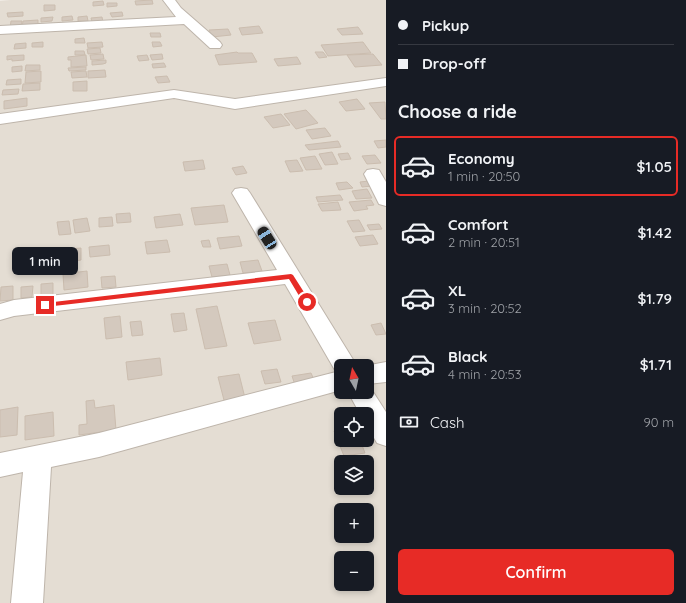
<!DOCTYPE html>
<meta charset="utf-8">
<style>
:root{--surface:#171b24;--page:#242831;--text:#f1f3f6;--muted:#9ea1a6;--line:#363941;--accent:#e72b26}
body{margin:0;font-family:Quicksand,sans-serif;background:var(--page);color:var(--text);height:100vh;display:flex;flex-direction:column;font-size:15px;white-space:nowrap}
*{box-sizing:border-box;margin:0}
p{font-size:13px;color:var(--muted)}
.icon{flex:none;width:22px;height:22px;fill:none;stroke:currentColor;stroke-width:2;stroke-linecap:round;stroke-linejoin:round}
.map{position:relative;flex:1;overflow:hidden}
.sheet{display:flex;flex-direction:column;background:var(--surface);width:300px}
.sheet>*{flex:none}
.banner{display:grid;align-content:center;height:88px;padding:0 12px;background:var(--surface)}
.needle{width:26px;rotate:351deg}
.controls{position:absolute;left:334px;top:359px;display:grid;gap:8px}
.controls a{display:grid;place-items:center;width:40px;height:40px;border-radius:6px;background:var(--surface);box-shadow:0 2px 6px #0003;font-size:20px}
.end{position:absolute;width:18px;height:18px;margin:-9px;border:5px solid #e72b26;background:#fff;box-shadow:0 0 0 2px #fff}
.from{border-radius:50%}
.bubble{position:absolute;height:28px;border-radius:6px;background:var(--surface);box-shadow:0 2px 6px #0003;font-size:13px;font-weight:600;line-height:28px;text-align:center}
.car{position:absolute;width:12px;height:24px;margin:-12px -6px;border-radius:5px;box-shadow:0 0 3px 1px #0007;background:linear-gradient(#222 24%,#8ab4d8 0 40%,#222 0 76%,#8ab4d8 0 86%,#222 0)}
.banner b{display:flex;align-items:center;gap:14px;height:38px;font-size:15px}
.banner b+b{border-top:1px solid var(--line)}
.banner i{width:10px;height:10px;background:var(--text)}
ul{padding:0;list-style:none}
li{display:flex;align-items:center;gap:12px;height:60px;margin:0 8px 6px;padding:0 4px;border:2px solid transparent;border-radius:6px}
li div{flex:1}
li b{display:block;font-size:15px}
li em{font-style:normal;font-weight:600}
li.active{border-color:var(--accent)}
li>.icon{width:36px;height:36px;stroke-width:1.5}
h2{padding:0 12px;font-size:18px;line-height:48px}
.pay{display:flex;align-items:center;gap:10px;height:44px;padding:0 12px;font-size:15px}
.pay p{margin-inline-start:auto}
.button{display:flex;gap:8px;margin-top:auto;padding:8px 12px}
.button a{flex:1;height:46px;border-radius:6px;background:var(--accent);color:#fff;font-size:16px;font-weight:600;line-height:46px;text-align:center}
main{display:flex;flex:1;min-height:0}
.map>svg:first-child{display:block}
.residential{fill:#e4ddd3;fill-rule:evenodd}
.building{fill:#d4c9be;stroke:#cbbdaf}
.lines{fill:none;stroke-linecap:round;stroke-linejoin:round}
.street-casing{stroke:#beb5ab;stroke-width:2}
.street{fill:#fff;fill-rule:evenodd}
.route{fill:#e72b26}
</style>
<main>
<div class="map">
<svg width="386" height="603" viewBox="0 0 386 603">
<rect width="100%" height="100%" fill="#f1ece5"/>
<path class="residential" d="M10,0H386V603H0V1ZM341,366H367V392H341ZM341,414H367V440H341ZM341,462H367V488H341ZM341,510H367V536H341ZM341,558H367V584H341Z"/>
<g class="building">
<path d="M152,0L153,4L136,5L135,1Z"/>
<path d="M103,1L104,5L93,6V2Z"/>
<path d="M107,3H117V6L107,7Z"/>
<path d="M44,5H55V10L44,11Z"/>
<path d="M23,12V16L8,17L7,13Z"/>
<path d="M122,12L123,16L112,17L110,13Z"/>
<path d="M72,16L73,20L62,21V17Z"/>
<path d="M87,16L88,21H78V17Z"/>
<path d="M53,17L52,21L41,22V18Z"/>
<path d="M102,17L103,22H92L91,18Z"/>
<path d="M38,20V27L22,28L23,21Z"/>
<path d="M11,21H22L21,27L10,28Z"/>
<path d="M259,26L263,33L242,35L239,28Z"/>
<path d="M358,27L363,34L342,35L337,29Z"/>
<path d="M228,29L231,35L212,37L209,30Z"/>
<path d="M150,33H160L161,37H151Z"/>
<path d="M84,38L85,43H75V39Z"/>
<path d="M43,42V47H32V43Z"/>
<path d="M102,42L103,47L88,48L87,43Z"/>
<path d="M152,42H160L162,46L153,47Z"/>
<path d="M363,42L371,53L328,56L321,45Z"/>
<path d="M26,43V48L14,49L15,44Z"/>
<path d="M100,48L101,53L88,54L87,49Z"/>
<path d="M75,51H84L85,55H75Z"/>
<path d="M237,52L238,53H252L257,62L219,65L215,55Z"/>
<path d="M315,52H323L327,57L319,58Z"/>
<path d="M103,54L104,59L91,60L90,55Z"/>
<path d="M162,54L163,59L152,60L150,55Z"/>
<path d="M373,54L382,65L355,67L347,55Z"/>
<path d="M24,55V60L12,61V59L7,60V56Z"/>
<path d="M86,55L87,66L71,67V60H68V57Z"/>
<path d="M147,55L149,60L139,61L137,56Z"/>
<path d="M297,57L301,64L278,66L274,59Z"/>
<path d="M106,60V63L103,64L92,65V61Z"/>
<path d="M164,63L166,67L153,68L152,64Z"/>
<path d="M26,65H40V70L25,71Z"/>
<path d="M22,66V71L12,72V67Z"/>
<path d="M86,67V70L69,71L68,68Z"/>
<path d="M105,70L106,77L88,78V71Z"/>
<path d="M41,71V82L25,83L26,72Z"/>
<path d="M86,71L87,77L72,78L71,72Z"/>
<path d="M167,76L170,82L158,83L155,77Z"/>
<path d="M21,79V84L6,85L7,80Z"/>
<path d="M87,81V91H73V82Z"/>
<path d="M40,83V90L22,91L23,84Z"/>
<path d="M19,89L18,94L2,95L3,90Z"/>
<path d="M27,98V106L4,109V101Z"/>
<path d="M357,99L365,109L346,111L339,102Z"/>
<path d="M385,102L386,119H381L369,103Z"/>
<path d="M306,110L318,123L296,129L284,114Z"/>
<path d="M281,114L290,125L273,128L264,117Z"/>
<path d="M325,128L331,136L312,139L306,130Z"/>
<path d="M386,140V147L378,148L374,141Z"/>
<path d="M338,141L341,147L309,150L305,145Z"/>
<path d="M332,152L338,164L325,165L319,154Z"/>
<path d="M348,153L351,159L341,160L338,154Z"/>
<path d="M375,155L381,163L367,164L362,156Z"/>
<path d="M315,156L322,169L306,170L300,158Z"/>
<path d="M203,160L205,169L185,171L183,162Z"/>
<path d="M297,160L303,171L290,172L285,161Z"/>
<path d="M243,166L247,173L236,175L232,168Z"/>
<path d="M369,181L372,186L362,187L360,182Z"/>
<path d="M347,182L353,188L339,190L336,183Z"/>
<path d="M367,189L372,198L356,199L352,191Z"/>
<path d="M340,195L343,200L318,202L316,197Z"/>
<path d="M371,200L374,205L366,206L368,209L354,211L349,202Z"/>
<path d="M338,202L341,210L322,211L318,204Z"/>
<path d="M224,205L228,222L195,225L191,208Z"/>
<path d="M130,213L131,222L117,223L116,214Z"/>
<path d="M180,214L183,225L156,228L154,217Z"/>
<path d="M112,217L113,226L99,227V218Z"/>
<path d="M87,218L90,231L75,233L73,220Z"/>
<path d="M359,220L365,231L353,232L347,221Z"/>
<path d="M69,221L71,234L59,235L57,222Z"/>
<path d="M379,224L382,229L370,230L367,225Z"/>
<path d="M373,235L378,244L360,246L355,237Z"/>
<path d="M239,236L242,246L220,249L217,238Z"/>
<path d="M167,240L170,252L147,254L145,242Z"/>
<path d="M209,240L211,247H203L201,241Z"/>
<path d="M109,245L110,255L90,257L89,247Z"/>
<path d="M81,248V260L69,262V249Z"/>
<path d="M63,249L64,260H56V250Z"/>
<path d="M51,250V262L40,264V251Z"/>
<path d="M258,260L262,271L243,273L240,262Z"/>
<path d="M227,264L230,275L212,277L209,266Z"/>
<path d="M87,271L88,287L64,290L63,274Z"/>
<path d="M115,276L116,287L102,288L101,277Z"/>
<path d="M53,283V295L41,296V284Z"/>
<path d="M13,286V300L0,301L1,287Z"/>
<path d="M33,286L32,297L21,298V287Z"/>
<path d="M217,306L227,346L205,349L196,309Z"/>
<path d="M184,313L187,330L174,332L171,314Z"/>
<path d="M120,316L122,337L106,339L104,318Z"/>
<path d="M275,320L281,340L254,344L248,323Z"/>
<path d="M141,321L143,335L132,336L130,322Z"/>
<path d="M381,323L386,334L376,335L371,325Z"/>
<path d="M160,358L162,375L128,380L126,362Z"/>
<path d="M277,369L281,382L265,384L261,371Z"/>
<path d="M311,373L315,382L295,385L292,376Z"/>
<path d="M239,374L246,402L225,404L218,377Z"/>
<path d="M94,400L95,408L114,405L116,430L79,435V425L87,424L86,401Z"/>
<path d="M18,407L17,435L0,437V410Z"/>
<path d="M53,412L54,436L25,440V416Z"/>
<path d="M341,430V440H360L365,453L344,456L334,431Z"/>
</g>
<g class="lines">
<g class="street-casing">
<g id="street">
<path d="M163,0H175L181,8L220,42L222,45L220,48H210L184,24L0,34V26L176,17Z"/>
<path d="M386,78V86L235,109L174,98L0,124V114L174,90L235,99Z"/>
<path d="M373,169L379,170L386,182V206L379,204L364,174L367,170Z"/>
<path d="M241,188L247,189L250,193L357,366H341V390L99,457L51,467L43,603H11L23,472L0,477V453L99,433L336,372L285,284L14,316L0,320V304L14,300L277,270L232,193L235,189Z"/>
<path d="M386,362V382L368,384L386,412V446L377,443L367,426V414H360L348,392H367V366H365Z"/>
</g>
</g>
<use href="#street" class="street"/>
</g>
<path class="route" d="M291,274L293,275L309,300V304H304L289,279L45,307L41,305L45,303Z"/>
</svg>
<div class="controls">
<a><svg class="needle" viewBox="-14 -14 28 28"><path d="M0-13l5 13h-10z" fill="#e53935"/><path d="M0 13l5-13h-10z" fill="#9ea1a6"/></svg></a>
<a><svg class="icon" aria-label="locate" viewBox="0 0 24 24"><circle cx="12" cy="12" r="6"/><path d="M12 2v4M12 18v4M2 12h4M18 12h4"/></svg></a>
<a><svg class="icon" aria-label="layers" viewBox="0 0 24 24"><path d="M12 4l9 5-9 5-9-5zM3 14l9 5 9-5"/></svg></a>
<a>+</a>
<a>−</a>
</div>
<i class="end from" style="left:307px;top:302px"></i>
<i class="end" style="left:45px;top:305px"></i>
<div class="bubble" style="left:12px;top:247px;width:66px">1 min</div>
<i class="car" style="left:267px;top:238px;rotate:328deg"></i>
</div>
<section class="sheet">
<div class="banner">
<b><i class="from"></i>Pickup</b>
<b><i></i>Drop-off</b>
</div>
<h2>Choose a ride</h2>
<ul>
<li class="active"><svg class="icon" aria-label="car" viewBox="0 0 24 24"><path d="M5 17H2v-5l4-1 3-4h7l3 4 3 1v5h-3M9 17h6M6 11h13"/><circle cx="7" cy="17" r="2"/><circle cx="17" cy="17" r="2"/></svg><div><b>Economy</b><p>1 min · 20:50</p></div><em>$1.05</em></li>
<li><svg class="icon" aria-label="car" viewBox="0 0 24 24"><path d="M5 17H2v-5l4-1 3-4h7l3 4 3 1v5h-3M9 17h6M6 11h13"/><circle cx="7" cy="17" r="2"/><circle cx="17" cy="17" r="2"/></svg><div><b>Comfort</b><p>2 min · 20:51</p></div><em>$1.42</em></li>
<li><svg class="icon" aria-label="car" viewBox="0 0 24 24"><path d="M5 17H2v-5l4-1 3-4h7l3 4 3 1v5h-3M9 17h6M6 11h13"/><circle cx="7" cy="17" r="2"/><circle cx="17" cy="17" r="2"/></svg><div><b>XL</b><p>3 min · 20:52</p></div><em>$1.79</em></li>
<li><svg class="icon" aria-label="car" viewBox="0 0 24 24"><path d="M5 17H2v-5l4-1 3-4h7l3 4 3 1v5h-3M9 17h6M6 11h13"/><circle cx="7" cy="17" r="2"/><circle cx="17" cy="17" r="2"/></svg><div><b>Black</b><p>4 min · 20:53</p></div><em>$1.71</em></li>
</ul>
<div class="pay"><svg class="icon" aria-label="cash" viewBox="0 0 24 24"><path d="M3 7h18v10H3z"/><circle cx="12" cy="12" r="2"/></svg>Cash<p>90 m</p></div>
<div class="button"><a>Confirm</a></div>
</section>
</main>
